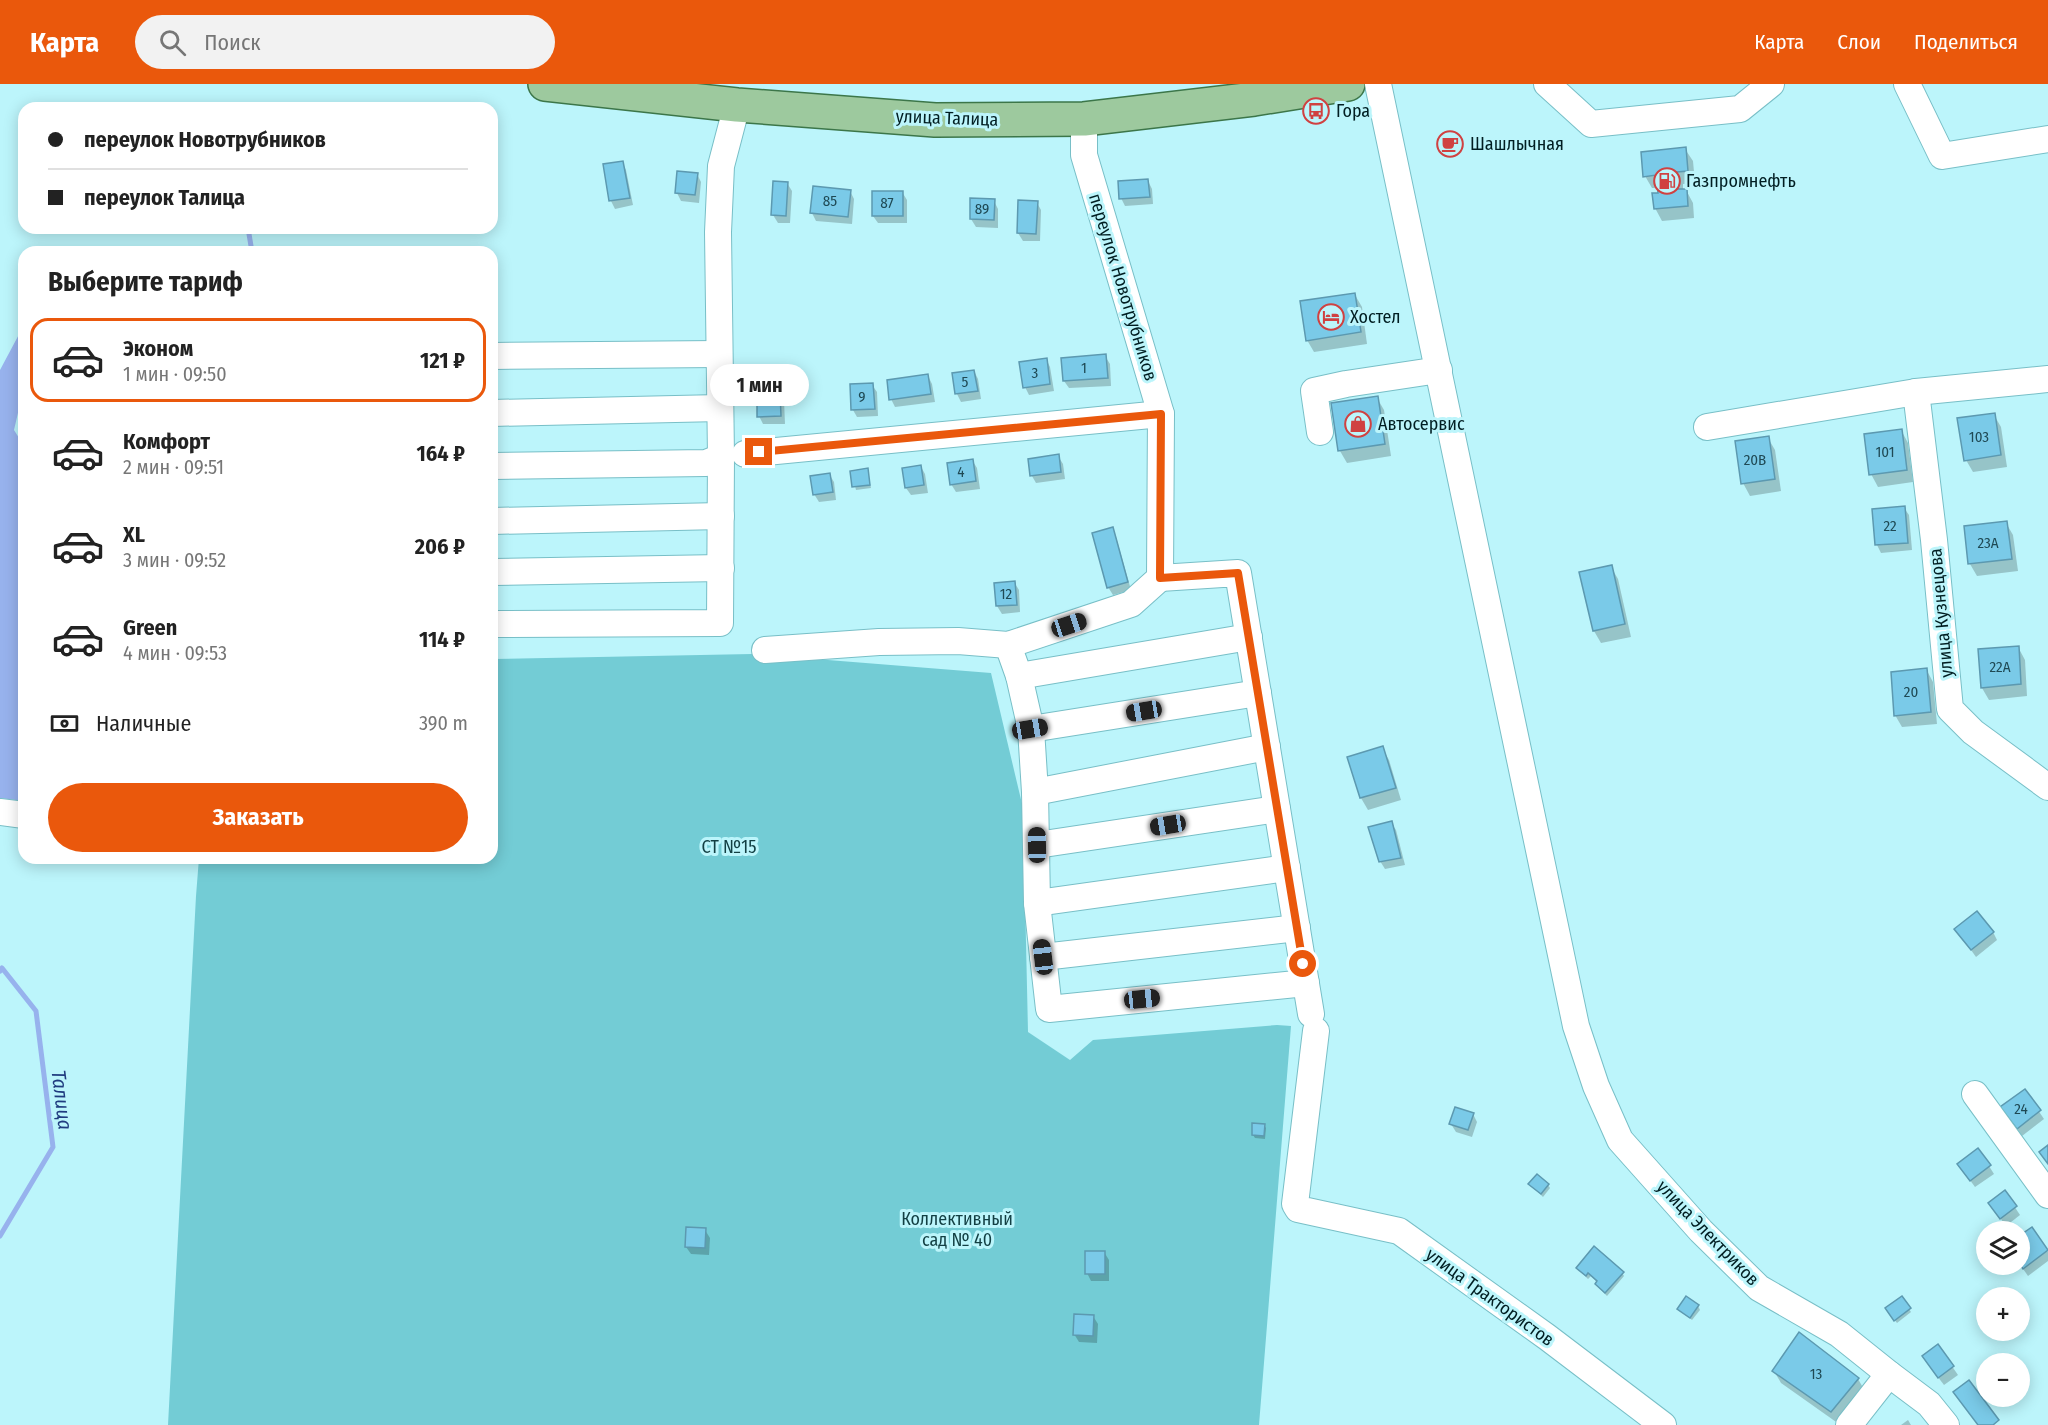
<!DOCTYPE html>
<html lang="ru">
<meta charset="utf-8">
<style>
:root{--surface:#fff;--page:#f2f2f2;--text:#222;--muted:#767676;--line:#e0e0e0;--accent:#ea580c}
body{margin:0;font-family:"Fira Sans Condensed",sans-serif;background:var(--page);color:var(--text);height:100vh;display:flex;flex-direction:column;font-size:22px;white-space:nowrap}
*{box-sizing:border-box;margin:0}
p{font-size:20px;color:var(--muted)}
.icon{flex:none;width:33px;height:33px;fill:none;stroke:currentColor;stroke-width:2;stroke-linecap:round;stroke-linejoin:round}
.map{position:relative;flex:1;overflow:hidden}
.panel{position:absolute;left:18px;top:162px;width:480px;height:618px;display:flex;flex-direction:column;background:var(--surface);border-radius:18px;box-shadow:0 3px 15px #0003}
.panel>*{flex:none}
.guide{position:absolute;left:18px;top:18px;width:480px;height:132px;border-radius:18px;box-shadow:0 3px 15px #0003;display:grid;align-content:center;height:132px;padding:0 30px;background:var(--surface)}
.fabs{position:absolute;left:1976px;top:1137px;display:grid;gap:12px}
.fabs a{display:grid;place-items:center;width:54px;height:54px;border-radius:50%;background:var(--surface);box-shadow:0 3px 15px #0003;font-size:30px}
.end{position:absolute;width:27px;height:27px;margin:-14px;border:8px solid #ea580c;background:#fff;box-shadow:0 0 0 3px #fff}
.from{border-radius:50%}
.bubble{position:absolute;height:42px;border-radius:21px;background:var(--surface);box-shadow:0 3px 15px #0003;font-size:20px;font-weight:700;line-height:42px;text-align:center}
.car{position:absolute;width:18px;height:36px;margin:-18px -9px;border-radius:8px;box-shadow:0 0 4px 2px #0007;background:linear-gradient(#222 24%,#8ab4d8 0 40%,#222 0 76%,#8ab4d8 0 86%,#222 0)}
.guide b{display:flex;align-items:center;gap:21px;height:57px;font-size:22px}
.guide b+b{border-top:2px solid var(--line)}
.guide i{width:15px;height:15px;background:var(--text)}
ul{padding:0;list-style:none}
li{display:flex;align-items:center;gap:18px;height:84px;margin:0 12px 9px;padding:0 18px;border:3px solid transparent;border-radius:18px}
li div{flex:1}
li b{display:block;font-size:22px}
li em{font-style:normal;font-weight:700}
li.current{border-color:var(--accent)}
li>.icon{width:54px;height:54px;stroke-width:1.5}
h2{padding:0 30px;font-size:27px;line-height:72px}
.pay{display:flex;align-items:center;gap:15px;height:66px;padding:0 30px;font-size:22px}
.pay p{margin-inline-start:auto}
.action{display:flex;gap:12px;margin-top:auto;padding:12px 30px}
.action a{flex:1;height:69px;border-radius:36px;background:var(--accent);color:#fff;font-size:24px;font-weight:700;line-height:69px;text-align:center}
header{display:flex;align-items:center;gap:36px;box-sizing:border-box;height:84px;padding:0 30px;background:var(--accent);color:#fff}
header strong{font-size:28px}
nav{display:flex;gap:33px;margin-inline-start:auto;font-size:21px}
.search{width:420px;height:54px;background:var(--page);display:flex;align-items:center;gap:15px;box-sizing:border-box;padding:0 21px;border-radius:33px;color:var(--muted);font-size:22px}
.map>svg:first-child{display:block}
.green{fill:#73ccd5}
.water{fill:#97b2ed}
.shadow{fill:#0003}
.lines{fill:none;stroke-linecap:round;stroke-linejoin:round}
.stream{stroke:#97b2ed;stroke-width:5}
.building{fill:#7acae8;stroke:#5c99b0;stroke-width:1.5}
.minor-casing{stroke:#78bfc7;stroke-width:28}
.major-casing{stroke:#3c7649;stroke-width:36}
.minor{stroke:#fff;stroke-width:26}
.major{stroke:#9dc99e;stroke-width:33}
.route{stroke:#ea580c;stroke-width:8}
.labels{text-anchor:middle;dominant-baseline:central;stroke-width:6;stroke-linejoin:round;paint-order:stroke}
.number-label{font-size:15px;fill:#1f4954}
.poi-label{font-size:18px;fill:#011e22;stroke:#bcf5fb;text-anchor:start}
.street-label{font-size:18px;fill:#011e22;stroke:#bcf5fb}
.park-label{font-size:18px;fill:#123f43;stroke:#bcf5fb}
.water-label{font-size:20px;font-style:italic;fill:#203c7f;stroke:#bcf5fb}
</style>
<header>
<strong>Карта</strong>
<div class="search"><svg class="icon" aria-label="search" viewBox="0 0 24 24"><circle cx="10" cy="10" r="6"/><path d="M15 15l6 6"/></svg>Поиск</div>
<nav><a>Карта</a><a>Слои</a><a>Поделиться</a></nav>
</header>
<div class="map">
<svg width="2048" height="1341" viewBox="0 0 2048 1341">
<rect width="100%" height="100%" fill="#bcf5fb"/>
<path class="green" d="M752,570L991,589L1023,724L1028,948L1070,976L1093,956L1277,941L1291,942L1259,1341H168L196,812L199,774H492V575Z"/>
<path class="water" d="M24,241V303L14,346L24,362V717L0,714V286Z"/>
<g class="shadow">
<path d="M1685,65L1693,77L1695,99L1683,100V107L1686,106L1693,119L1694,134L1662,137L1655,124L1659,110V104H1652L1645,92Z"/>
<path d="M622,78L626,86L633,121L615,125L611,117L604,82Z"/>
<path d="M697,90L701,98L699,119L681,117L677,109Z"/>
<path d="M1148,97L1152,105L1153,120L1125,122L1121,114Z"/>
<path d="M787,99L792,107L790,139H778L773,131Z"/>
<path d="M850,107L854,115L852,140L816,137L812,129Z"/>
<path d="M902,108L907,116V139H878L873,132Z"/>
<path d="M972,116L994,117L998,125V144L976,143L971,135Z"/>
<path d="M1037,119L1041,126L1040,157H1023L1018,149Z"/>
<path d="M1355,211L1362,223L1367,260L1314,268L1307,256Z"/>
<path d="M1105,272L1110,280L1111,302L1069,304L1064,297Z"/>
<path d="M1046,275L1050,283L1054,307L1029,311L1025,303Z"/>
<path d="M974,287L978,295L981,315L961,318L957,310L954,290Z"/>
<path d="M928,292L932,300L935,318L895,323L891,315Z"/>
<path d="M872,301L877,308L878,332L857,333L853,326Z"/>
<path d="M780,308L784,316L785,340H763L759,332Z"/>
<path d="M1377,314L1384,326L1391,372L1347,379L1340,367L1333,320Z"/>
<path d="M1994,331L2001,343L2007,383L1973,388L1966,376Z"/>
<path d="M1901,346L1908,359L1913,398L1878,403L1871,390Z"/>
<path d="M1768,354L1775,366L1781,407L1750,412L1743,399Z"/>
<path d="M1058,372L1063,380L1065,395L1036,399L1032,392Z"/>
<path d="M972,376L977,384L980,405L956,408L951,400Z"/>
<path d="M921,383L925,390L928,409L911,411L906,404Z"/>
<path d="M867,386L871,404L856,406L852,388Z"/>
<path d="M829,390L834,398L836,416L819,418L814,410Z"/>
<path d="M1904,424L1909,431L1912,466L1881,469L1877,461Z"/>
<path d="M2006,439L2013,451L2018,487L1977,492L1970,480Z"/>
<path d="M1112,445L1116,453L1131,506L1113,511L1108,503Z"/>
<path d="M1611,483L1618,495L1631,553L1601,559L1594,547Z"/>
<path d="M1014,498L1019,506L1020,528L1002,530L997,522Z"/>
<path d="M2018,563L2025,576L2027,612L1989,616L1982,604Z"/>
<path d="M1926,585L1933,598L1937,640L1902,643L1895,631Z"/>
<path d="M1382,664L1389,676L1401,716L1368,726L1361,714L1349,674Z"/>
<path d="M1391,739L1396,746L1405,781L1385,785L1380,777Z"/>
<path d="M1956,845L1993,848L1997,856L1976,873Z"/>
<path d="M2025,1007L2044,1035L2022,1052L2007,1031Z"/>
<path d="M1473,1030L1477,1038L1472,1053L1456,1048L1451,1040Z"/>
<path d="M1264,1041L1266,1044L1265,1055L1255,1054L1253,1051Z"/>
<path d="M1989,1082L1994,1090L1975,1103L1964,1088Z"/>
<path d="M1530,1100L1548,1101L1550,1104L1543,1113Z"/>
<path d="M2005,1108L2020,1131L2006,1142L1995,1127Z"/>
<path d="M2031,1145L2048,1168V1177L2028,1192L2019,1179V1154Z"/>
<path d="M705,1146L710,1154L709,1171L691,1170L686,1163Z"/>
<path d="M1104,1168L1109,1176V1197H1091L1087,1189Z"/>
<path d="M1577,1184L1622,1189L1624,1192L1607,1212L1599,1204L1597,1201L1598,1199L1591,1192L1588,1195Z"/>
<path d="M1698,1222L1700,1226L1692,1236L1679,1225Z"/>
<path d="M1909,1225L1911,1228L1897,1239L1888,1228Z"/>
<path d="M1093,1232L1098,1240L1097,1259L1079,1258L1074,1250Z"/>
<path d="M1938,1262L1958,1291L1944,1301L1928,1280Z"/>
<path d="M1774,1287L1858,1295L1865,1307L1839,1340L1781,1299Z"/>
<path d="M1908,1336L1911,1341H1901Z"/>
</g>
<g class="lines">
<g class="stream">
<path d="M248,144L252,168"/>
<path d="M0,887L2,884L36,927L53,1063L0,1152"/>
</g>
</g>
<g class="building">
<path d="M1686,63L1688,87L1677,88L1678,105H1687L1688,122L1654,125L1652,109H1658L1656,91L1643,93L1641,68Z"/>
<path d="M623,77L630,114L609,117L603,80Z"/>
<path d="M677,87L698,89L695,111L675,109Z"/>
<path d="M1148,95L1150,113L1119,115L1118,97Z"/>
<path d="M773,97L788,98L786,132L771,131Z"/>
<path d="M813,102L851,106L848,133L810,129Z"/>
<rect x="872" y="107" width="31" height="25"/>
<path d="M970,114L995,115L994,136L970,135Z"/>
<path d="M1018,116L1038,117L1036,150L1017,149Z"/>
<path d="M1355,209L1361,248L1306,257L1300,217Z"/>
<path d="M1106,270L1108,294L1063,297L1061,274Z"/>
<path d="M1047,274L1050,300L1023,304L1019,278Z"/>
<path d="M974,286L978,307L955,310L952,289Z"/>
<path d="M928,290L931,310L889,316L887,296Z"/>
<path d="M873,299L875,325L851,326L850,300Z"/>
<path d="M757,307H780L781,332L757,333Z"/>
<path d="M1378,312L1385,360L1338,367L1331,319Z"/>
<path d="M1995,329L2001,371L1964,377L1957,334Z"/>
<path d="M1902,345L1907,386L1869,391L1864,350Z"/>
<path d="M1769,352L1775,395L1741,400L1735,357Z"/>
<path d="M1059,370L1061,388L1030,392L1028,375Z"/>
<path d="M973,375L976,397L950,401L947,379Z"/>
<path d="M921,381L924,401L905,404L902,384Z"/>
<path d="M868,384L870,401L852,403L850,387Z"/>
<path d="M830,389L833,408L813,411L810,392Z"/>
<path d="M1905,422L1908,459L1875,461L1872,425Z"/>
<path d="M2007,437L2012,475L1968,480L1964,442Z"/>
<path d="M1113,443L1128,498L1107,504L1092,449Z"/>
<path d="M1612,481L1625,540L1593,547L1579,488Z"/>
<path d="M1015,497L1017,521L996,522L994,499Z"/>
<path d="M2019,562L2021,600L1981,604L1978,565Z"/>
<path d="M1927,584L1931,628L1894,632L1891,588Z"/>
<path d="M1383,662L1396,704L1360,714L1347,673Z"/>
<path d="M1392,737L1401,774L1379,778L1368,743Z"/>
<path d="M1977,827L1994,848L1971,866L1954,845Z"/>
<path d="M2025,1005L2041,1026L2017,1045L2000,1023Z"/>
<path d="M1455,1023L1474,1029L1468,1046L1449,1040Z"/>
<path d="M1252,1039L1265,1040L1264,1052L1252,1051Z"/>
<path d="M2048,1061V1080L2039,1068Z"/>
<path d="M1978,1064L1991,1081L1970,1097L1957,1080Z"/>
<path d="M1537,1090L1549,1100L1541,1110L1528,1100Z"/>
<path d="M2005,1106L2017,1122L2000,1135L1988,1119Z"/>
<path d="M686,1143L706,1144L705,1164L685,1163Z"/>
<path d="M2032,1143L2048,1166L2023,1185L2019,1179V1152Z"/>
<path d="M1594,1162L1624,1188L1605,1209L1595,1200L1597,1197L1588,1189L1586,1192L1576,1184Z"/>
<rect x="1085" y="1167" width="20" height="23"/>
<path d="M1686,1212L1699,1221L1690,1234L1677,1225Z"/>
<path d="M1902,1212L1911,1224L1894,1237L1885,1224Z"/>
<path d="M1074,1230L1094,1231L1093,1252L1073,1251Z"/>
<path d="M1799,1248L1859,1294L1831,1328L1772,1287Z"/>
<path d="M1938,1260L1954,1282L1938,1294L1922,1272Z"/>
<path d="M1969,1296L1999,1336L1993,1341H1978L1953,1308Z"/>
</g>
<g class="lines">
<g class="minor-casing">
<g id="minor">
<path d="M1378,0L1576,942L1596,1002L1620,1056L1701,1147L1759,1204L1839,1250L1889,1290L1929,1320L1946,1341"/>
<path d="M1547,0L1591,40L1740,25L1771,0"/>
<path d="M1907,0L1942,72L2048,55"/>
<path d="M1084,35V71L1161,330L1160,494L1238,489L1311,930"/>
<path d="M492,272L719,270"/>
<path d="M1916,308L1934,456L1950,625L1973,648L2048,703"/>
<path d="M492,329L720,324"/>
<path d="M1707,343L1916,308L2048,295"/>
<path d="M1320,348L1314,307L1346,300L1439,286"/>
<path d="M745,370L1161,330"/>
<path d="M492,382L706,379L721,373"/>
<path d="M492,437L721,432"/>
<path d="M492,488L721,484"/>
<path d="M492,540L720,539L721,373L718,148L721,82L737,21"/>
<path d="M1008,561L1019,592L1031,645L1035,708L1037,819L1049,925L1306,899"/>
<path d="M765,566L879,558L958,557L1008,561L1131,520L1160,494"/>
<path d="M1019,592L1249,553"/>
<path d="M1031,645L1258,609"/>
<path d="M1035,708L1267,663"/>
<path d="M0,728L24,731"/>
<path d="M1037,761L1277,725"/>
<path d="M1037,819L1287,784"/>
<path d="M1043,873L1297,844"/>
<path d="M1316,947L1295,1120L1298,1125L1399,1147L1547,1253L1663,1341"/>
<path d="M1975,1010L2048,1111"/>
<path d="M1849,1341L1889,1290"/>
</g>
</g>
<g class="major-casing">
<path id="major" d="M545,0L737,21L935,36L1084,35L1254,15L1348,0"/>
</g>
<use href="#minor" class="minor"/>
<use href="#major" class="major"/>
</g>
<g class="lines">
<path class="route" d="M759,368L1161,330L1160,494L1238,489L1303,880"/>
</g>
<defs>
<g id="bus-ring" transform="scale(1.35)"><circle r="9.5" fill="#bcf5fb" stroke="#d04141" stroke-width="1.5"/><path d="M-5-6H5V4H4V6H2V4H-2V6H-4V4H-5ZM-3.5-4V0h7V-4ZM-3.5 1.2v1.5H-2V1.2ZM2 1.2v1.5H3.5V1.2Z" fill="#d04141"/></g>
<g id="cafe-ring" transform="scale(1.35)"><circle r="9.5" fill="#bcf5fb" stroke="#d04141" stroke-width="1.5"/><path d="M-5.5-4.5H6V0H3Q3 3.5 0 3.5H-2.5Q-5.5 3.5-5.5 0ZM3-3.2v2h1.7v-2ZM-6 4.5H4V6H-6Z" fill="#d04141"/></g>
<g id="fuel-ring" transform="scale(1.35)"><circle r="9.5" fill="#bcf5fb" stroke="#d04141" stroke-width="1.5"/><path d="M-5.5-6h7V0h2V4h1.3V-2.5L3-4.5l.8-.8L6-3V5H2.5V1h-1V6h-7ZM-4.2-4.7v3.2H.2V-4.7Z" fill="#d04141"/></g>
<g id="hotel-ring" transform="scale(1.35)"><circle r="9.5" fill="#bcf5fb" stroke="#d04141" stroke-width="1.5"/><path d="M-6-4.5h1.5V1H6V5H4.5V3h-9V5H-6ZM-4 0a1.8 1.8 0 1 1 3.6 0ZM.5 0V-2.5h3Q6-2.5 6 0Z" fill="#d04141"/></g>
<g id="shop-ring" transform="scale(1.35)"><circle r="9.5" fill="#bcf5fb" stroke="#d04141" stroke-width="1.5"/><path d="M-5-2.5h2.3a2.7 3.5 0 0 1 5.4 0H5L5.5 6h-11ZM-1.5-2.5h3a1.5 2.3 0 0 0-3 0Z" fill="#d04141"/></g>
</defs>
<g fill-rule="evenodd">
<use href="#bus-ring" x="1316" y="27"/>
<use href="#cafe-ring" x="1450" y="60"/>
<use href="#fuel-ring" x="1667" y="97"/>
<use href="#hotel-ring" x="1331" y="233"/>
<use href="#shop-ring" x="1358" y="340"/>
</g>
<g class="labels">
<g class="number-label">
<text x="830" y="117">85</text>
<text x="887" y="119">87</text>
<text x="982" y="125">89</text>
<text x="1084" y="284">1</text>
<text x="1035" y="289">3</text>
<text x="965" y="298">5</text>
<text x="862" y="313">9</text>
<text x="1979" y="353">103</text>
<text x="1885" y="368">101</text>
<text x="1755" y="376">20В</text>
<text x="961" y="388">4</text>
<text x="1890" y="442">22</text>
<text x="1988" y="459">23А</text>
<text x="1006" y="510">12</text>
<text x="2000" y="583">22А</text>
<text x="1911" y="608">20</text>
<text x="2021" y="1025">24</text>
<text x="1816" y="1290">13</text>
</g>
<g class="poi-label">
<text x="1336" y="27">Гора</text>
<text x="1470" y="60">Шашлычная</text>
<text x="1686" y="97">Газпромнефть</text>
<text x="1350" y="233">Хостел</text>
<text x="1378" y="340">Автосервис</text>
</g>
<g class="street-label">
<text transform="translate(947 34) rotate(2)">улица Талица</text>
<text transform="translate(1123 203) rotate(73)">переулок Новотрубников</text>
<text transform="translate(1941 529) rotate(-95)">улица Кузнецова</text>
<text transform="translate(1708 1149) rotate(46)">улица Электриков</text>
<text transform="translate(1490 1213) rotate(36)">улица Трактористов</text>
</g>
<g class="park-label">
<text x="729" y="763">СТ №15</text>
<text x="957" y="1135">Коллективный<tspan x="957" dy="21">сад № 40</tspan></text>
</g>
<g class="water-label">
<text transform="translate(62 1016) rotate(83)">Талица</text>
</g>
</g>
</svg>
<div class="fabs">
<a><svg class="icon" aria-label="layers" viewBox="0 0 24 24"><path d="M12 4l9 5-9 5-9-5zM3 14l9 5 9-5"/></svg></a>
<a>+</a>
<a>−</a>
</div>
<i class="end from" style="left:1303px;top:880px"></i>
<i class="end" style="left:759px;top:368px"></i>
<div class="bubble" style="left:710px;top:280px;width:99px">1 мин</div>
<i class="car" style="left:1069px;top:541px;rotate:72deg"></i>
<i class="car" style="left:1144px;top:627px;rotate:261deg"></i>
<i class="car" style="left:1030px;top:645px;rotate:81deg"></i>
<i class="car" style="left:1168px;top:741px;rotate:261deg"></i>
<i class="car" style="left:1037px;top:761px;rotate:359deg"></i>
<i class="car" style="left:1043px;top:873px;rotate:353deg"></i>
<i class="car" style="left:1142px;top:915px;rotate:84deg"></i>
<div class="guide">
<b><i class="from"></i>переулок Новотрубников</b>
<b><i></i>переулок Талица</b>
</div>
<section class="panel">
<h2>Выберите тариф</h2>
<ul>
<li class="current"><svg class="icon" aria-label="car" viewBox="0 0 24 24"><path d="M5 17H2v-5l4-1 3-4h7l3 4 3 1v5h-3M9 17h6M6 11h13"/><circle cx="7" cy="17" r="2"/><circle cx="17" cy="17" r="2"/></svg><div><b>Эконом</b><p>1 мин · 09:50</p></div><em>121 ₽</em></li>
<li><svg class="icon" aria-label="car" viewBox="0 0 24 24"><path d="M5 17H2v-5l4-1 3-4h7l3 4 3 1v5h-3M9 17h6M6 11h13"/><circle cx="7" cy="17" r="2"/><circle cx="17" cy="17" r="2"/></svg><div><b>Комфорт</b><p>2 мин · 09:51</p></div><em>164 ₽</em></li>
<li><svg class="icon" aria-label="car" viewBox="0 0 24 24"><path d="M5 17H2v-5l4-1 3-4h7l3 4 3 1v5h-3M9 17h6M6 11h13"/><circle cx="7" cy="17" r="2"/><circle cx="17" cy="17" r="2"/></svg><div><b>XL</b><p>3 мин · 09:52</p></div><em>206 ₽</em></li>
<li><svg class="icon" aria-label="car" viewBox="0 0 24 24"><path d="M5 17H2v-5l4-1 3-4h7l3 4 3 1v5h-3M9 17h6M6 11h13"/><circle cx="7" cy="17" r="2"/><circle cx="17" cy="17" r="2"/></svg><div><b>Green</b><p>4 мин · 09:53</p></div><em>114 ₽</em></li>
</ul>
<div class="pay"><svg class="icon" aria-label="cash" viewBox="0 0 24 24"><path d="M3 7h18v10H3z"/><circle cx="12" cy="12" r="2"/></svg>Наличные<p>390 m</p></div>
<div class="action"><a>Заказать</a></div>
</section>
</div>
